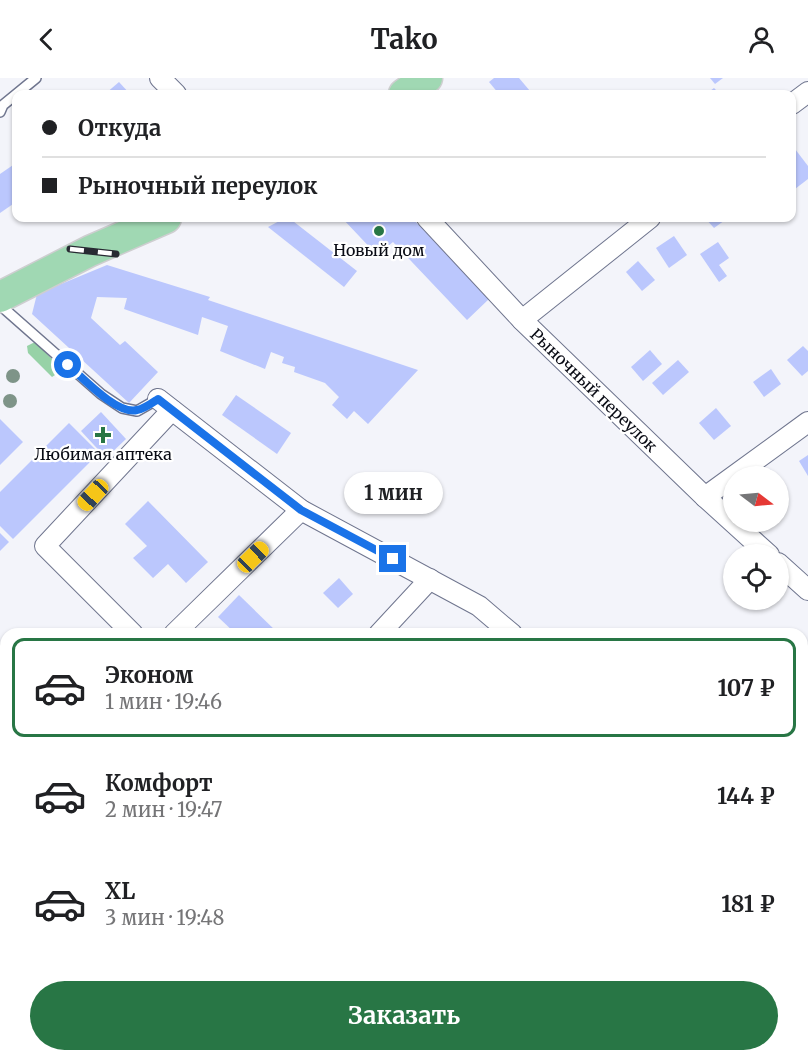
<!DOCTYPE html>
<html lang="ru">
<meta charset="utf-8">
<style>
:root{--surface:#fff;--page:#f6f6f6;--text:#202124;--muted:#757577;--line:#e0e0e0;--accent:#287645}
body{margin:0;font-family:Merriweather,serif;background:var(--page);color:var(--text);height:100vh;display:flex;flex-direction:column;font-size:22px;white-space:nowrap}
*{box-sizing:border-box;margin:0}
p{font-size:20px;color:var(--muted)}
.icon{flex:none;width:33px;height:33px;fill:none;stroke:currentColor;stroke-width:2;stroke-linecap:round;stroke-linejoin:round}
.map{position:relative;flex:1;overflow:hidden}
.drawer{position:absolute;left:0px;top:550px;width:808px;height:434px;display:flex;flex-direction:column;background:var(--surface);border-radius:18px 18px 0 0;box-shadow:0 2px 4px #0004}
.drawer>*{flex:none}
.guide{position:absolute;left:12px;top:12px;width:784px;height:132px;border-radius:12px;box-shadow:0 2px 4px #0004;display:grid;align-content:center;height:132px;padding:0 30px;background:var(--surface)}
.needle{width:39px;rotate:106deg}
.fabs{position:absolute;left:723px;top:388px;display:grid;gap:12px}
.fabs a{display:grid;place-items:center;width:66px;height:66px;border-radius:50%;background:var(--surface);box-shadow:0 2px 4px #0004;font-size:30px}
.end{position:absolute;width:27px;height:27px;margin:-14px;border:8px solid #1a73e8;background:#fff;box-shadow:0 0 0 3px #fff}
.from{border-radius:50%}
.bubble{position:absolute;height:42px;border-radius:21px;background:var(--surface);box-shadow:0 2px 4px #0004;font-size:20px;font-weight:700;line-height:42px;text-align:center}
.car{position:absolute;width:18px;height:36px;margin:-18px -9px;border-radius:8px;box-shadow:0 0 4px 2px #0007;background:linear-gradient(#f5c518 24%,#345 0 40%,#f5c518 0 76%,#345 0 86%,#f5c518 0)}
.guide b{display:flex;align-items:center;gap:21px;height:57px;font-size:22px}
.guide b+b{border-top:2px solid var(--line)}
.guide i{width:15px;height:15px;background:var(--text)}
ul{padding:10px 0 0;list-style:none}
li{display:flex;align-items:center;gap:18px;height:99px;margin:0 12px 9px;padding:0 18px;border:3px solid transparent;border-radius:12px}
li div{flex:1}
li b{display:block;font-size:22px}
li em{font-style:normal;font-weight:700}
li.active{border-color:var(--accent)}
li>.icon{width:54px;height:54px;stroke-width:1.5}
.action{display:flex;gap:12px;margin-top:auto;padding:12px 30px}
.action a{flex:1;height:69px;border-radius:36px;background:var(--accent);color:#fff;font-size:24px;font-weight:700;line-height:69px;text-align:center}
header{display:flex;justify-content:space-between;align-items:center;height:78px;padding:0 30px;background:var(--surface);font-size:27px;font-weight:700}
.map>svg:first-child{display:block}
.green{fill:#97d2a7}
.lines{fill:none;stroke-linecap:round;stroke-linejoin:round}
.stream{stroke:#8798ed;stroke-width:5}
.building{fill:#bbc7fd}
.service-casing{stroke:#6f758e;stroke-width:12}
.minor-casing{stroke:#6f758e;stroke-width:22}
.primary-casing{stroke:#ceced0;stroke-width:33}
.service{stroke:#fff;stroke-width:9}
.minor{stroke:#fff;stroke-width:20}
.primary{stroke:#a0d8b3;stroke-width:30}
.rail-casing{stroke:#282a33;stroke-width:7}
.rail{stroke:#fff;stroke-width:4.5;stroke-dasharray:14;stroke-linecap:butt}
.tree{fill:#7e9488}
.route{stroke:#1a73e8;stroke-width:8}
.poi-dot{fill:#287645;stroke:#fff;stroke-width:2}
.labels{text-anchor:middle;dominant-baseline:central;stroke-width:4.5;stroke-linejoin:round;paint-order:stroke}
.poi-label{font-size:16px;fill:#090b14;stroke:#fff}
.street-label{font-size:16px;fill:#090b14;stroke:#fff}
</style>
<header><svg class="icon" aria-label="back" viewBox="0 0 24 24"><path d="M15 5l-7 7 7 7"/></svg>Tako<svg class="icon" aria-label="person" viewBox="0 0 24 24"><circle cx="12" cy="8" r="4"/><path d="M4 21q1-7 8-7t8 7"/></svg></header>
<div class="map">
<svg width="808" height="983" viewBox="0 0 808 983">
<rect width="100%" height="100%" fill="#f3f4fa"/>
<path class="green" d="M35,264L59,288L61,293L52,299L28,275L27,268Z"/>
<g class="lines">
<g class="stream">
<path d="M802,714L808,711"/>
<path d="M490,983L495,978"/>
</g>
</g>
<g class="building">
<path d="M494,0H519L530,13L525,16H499L489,4Z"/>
<path d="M710,0H723L715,6Z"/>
<path d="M119,4L130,16H105Z"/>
<path d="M714,10L720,16H706Z"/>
<path d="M792,67L808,88V101L795,111L792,108Z"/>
<path d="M16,85V124L0,135V96Z"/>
<path d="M285,140H289L357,193L344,209L268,149Z"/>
<path d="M342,140H412L489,221L467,242L393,164L377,177Z"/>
<path d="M705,140H728L714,150Z"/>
<path d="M674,158L687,177L669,190L656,170Z"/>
<path d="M718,164L729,180L719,187L727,198L719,204L700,176Z"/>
<path d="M638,183L655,202L642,213L626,194Z"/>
<path d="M107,187L210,219L208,222L418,292L368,346L354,333L347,341L332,327L339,319L325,305L294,294L295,289L282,285L284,279L271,274L265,291L220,273L228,248L202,239L198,257L124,231L127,220L97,219L91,240L120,267L125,263L158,294L129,325L32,236L37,216Z"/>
<path d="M803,268L808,273V293L802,298L787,282Z"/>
<path d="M650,272L662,286L643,303L631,289Z"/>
<path d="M678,282L689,294L663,317L652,305Z"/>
<path d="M771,291L781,306L764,319L753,304Z"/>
<path d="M236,317L291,355L277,376L222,337Z"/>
<path d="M716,330L731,348L714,362L699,345Z"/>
<path d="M101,334L126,361L106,380L81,353Z"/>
<path d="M0,341L23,364L0,387Z"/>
<path d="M69,345L99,375L13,461L0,448V414Z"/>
<path d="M808,377V398L799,383Z"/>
<path d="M770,391L776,399H757Z"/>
<path d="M148,423L208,484L186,505L168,486L153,500L133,480L147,468L125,446Z"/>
<path d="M0,455L9,464L0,473Z"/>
<path d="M339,500L353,516L338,530L323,515Z"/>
<path d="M239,517L279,556H236L218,539Z"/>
<path d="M808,815V833L802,829V822Z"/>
<path d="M25,978H36L41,983H21Z"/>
<path d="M287,978H312L309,983H288L285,980Z"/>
<path d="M457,978H473L470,983H464Z"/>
</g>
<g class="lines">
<g class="service-casing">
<g id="service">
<path d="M0,34L3,27L36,0"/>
<path d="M0,227L101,316L122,330L137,333L158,321"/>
</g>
</g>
<g class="minor-casing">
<g id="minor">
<path d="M160,0L176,16"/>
<path d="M792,26L808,14"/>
<path d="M427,140L522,242L705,419L769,477"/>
<path d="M522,242L650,140"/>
<path d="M158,321L301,432L479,528L512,556"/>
<path d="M705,419L808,344"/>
<path d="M778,485L808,512"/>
<path d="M133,556L45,468L172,332"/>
<path d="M174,556L301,432"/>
<path d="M379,556L430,501"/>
<path d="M0,727L6,721"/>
<path d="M802,779L808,783"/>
<path d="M0,937L6,939"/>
<path d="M148,978L155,983"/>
<path d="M542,978L549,983"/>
<path d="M607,978L614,983"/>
</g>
</g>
<g class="primary-casing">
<g id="primary">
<path d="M404,16L427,0"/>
<path d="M0,219L90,173L166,140"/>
</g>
</g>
<use href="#service" class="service"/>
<use href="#minor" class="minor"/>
<use href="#primary" class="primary"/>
<g class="rail-casing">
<path id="rail" d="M70,171L116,176"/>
</g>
<use href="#rail" class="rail"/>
</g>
<g class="tree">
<circle cx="13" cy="298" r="7"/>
<circle cx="10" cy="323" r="7"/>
</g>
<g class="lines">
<path class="route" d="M68,287C83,300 117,337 137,332C144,331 152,325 158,321L301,432L393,481"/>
</g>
<g class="poi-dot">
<circle cx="379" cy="153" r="6"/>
<path d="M100 348h6v6h6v6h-6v6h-6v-6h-6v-6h6z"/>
</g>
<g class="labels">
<g class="poi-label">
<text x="379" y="172">Новый дом</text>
<text x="103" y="376">Любимая аптека</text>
</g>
<g class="street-label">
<text transform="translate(594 312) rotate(44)">Рыночный переулок</text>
</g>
</g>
</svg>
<div class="fabs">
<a><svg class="needle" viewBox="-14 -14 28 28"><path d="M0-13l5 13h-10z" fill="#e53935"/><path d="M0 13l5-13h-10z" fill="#757577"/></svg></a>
<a><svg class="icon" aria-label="locate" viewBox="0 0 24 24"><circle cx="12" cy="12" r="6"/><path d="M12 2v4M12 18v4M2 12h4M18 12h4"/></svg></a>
</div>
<i class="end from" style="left:68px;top:287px"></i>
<i class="end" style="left:393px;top:481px"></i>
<div class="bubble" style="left:344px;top:394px;width:99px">1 мин</div>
<i class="car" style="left:93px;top:417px;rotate:223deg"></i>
<i class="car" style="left:253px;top:479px;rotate:46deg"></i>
<div class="guide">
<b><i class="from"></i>Откуда</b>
<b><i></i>Рыночный переулок</b>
</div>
<section class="drawer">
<ul>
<li class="active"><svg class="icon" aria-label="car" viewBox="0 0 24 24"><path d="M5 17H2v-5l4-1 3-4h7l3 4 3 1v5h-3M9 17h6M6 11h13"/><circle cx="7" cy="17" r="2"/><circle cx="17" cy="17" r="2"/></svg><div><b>Эконом</b><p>1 мин · 19:46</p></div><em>107 ₽</em></li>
<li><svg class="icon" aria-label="car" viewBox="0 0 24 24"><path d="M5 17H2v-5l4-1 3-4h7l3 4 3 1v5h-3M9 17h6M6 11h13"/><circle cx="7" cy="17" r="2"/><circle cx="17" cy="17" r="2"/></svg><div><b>Комфорт</b><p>2 мин · 19:47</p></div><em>144 ₽</em></li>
<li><svg class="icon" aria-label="car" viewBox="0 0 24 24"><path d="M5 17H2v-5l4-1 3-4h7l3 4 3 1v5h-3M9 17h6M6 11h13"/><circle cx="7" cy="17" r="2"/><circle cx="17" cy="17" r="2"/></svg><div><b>XL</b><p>3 мин · 19:48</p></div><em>181 ₽</em></li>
</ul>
<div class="action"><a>Заказать</a></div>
</section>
</div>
